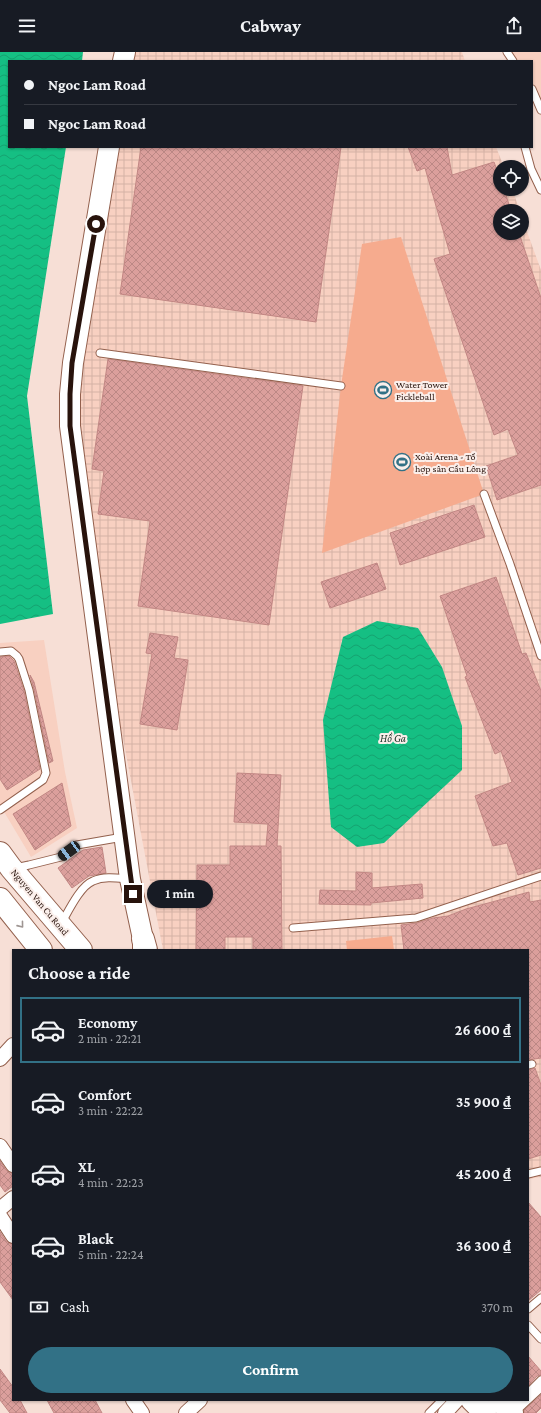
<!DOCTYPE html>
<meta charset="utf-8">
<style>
:root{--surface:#171b24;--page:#242831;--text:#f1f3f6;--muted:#9ea1a6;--line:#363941;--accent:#327186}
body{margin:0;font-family:"Crimson Pro",serif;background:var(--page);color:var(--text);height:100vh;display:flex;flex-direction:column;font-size:15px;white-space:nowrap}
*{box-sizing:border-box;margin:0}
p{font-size:13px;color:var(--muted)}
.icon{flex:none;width:22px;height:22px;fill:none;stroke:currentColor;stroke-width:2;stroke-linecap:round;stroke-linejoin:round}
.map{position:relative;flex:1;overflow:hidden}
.details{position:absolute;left:12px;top:897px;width:517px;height:452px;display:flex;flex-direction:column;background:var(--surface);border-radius:0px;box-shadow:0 1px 3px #0004}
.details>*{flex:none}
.hud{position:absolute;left:8px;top:8px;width:525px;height:88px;border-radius:0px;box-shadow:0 1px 3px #0004;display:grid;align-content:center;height:88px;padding:0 16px;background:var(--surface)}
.tools{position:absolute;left:493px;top:108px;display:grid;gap:8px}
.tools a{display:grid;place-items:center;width:36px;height:36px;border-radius:50%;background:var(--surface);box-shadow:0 1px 3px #0004;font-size:20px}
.end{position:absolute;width:18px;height:18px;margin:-9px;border:5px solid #28130c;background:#fff;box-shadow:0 0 0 2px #fff}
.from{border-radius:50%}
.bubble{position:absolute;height:28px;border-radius:14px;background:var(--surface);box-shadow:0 1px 3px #0004;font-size:13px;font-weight:700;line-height:28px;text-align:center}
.car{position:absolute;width:12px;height:24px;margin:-12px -6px;border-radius:5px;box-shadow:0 0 3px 1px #0007;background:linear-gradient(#222 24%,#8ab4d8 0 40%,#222 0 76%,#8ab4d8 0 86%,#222 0)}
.hud b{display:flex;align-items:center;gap:14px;height:38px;font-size:15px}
.hud b+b{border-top:1px solid var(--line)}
.hud i{width:10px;height:10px;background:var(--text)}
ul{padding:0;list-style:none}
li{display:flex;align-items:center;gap:12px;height:66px;margin:0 8px 6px;padding:0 8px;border:2px solid transparent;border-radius:0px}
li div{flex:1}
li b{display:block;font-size:15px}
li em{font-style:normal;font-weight:700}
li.current{border-color:var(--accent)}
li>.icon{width:36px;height:36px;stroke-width:1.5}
h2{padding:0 16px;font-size:18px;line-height:48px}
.pay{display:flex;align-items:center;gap:10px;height:44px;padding:0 16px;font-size:15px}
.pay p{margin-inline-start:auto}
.primary-button{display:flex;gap:8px;margin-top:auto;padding:8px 16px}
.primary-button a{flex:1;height:46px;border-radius:24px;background:var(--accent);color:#fff;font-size:16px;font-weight:700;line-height:46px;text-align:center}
header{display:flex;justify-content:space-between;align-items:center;height:52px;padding:0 16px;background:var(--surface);font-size:18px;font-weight:700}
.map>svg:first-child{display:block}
.built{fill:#f8d0c1}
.industrial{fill:url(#industrial-grid)}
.park{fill:#f6ab8e}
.water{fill:url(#water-waves)}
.building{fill:url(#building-cross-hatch);stroke:#c28784}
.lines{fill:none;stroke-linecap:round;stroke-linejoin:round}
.lane-casing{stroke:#93604d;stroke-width:9}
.street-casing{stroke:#93604d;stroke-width:16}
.secondary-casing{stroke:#93604d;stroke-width:22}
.primary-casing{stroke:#93604d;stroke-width:24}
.lane{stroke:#fff;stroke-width:7}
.street{stroke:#fff;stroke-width:14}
.secondary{stroke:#fff;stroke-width:20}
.primary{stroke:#fff;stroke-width:22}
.oneway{stroke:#9e9592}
.route{stroke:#28130c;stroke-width:5}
.labels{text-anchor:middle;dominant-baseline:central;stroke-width:4;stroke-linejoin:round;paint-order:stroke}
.poi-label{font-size:10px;fill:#28130c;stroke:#fbefeb;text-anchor:start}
.street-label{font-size:10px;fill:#28130c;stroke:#fbefeb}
.water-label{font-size:11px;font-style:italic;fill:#193125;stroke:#fbefeb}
</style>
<header><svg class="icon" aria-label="menu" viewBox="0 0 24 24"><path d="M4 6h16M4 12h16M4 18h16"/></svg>Cabway<svg class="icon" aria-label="share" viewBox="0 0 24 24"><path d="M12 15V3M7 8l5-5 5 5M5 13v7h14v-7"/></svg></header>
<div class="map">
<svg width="541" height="1361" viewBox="0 0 541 1361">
<defs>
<pattern id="industrial-grid" width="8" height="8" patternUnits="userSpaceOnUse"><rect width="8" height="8" fill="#f8d0c1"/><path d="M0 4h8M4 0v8" fill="none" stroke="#d5b2a5"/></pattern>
<pattern id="water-waves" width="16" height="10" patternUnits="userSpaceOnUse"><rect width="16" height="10" fill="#15bf83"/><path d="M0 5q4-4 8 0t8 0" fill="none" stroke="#14a370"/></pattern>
<pattern id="building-cross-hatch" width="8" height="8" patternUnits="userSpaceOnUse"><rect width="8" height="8" fill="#db9f9c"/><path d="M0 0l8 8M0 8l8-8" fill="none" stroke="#bc8885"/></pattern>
</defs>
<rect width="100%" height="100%" fill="#f7dfd6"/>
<g class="built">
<path d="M510,0H541V64L532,40V9H515Z"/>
<path d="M44,588L65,720L77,776L31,805L0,753V591Z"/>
</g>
<g class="industrial">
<path d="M127,0H462L465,9H125Z"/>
<path d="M110,95H496L504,115H500V137H512L520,159H500V181H522V166L541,218V1125L528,1127V898H163L63,369Z"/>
</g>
<g class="park">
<path d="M401,185L484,442L322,501L341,334L362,192Z"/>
<path d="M392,884L394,898H347L346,889Z"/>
</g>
<g class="water">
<path d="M0,0H83L82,9H9V95H66L27,344L53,562L0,572Z"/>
<path d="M377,569L418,576L442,615L462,674V718L384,791L357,795L331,775L323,668L343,585Z"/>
</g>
<g class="building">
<path d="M141,95H341L316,270L120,242Z"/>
<path d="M408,95H447L452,123L494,110L500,126V137H504L511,159H500V181H519L541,246V433L497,448L486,414L518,403L508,377L494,383L434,207L450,202L425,116L417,119Z"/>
<path d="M108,307L303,334L269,573L138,554L150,469L98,462L104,419L92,417Z"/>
<path d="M474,453L485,485L400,513L390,481Z"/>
<path d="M377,511L386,537L330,556L321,530Z"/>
<path d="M496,525L522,602L526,601L541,639V816L518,823L507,791L493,794L475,744L512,730L501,699L495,702L465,625L467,624L440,544Z"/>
<path d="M150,581L178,585L174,606L188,608L177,678L140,672L152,602L146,601Z"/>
<path d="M9,604L14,609L24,639L40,717L7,738L0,727V605Z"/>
<path d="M30,623L34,630L53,709L49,711L34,637Z"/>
<path d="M237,721L281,723L277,794H281L282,898H253V885H225V898H196L197,813H230V794H266L268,772L234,770Z"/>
<path d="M62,731L71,774L35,798L13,762Z"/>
<path d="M102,795L106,821L89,824L72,836L58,816L83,798Z"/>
<path d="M356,820L372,821V836L422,832L423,846L371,851V853L319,852L320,838L356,839Z"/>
<path d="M529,840L530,850L541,848V1006L528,1008V898H404L401,873L417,871L433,866L448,864L466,857Z"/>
<path d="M535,1016L541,1033V1103L528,1107V1018Z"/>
<path d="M0,1109L6,1118L13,1122V1134L5,1140L0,1133Z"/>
<path d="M528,1150L541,1165V1238L528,1249Z"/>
<path d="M0,1180L6,1189L13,1192V1248L0,1230Z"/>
<path d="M528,1304L541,1319V1323L537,1324L528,1334Z"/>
<path d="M0,1317L13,1335V1348H20L27,1361H10L0,1348Z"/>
<path d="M541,1343V1356L536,1361H524V1358Z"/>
<path d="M47,1348H95L102,1361H54Z"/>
</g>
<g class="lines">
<g class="lane-casing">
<g id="lane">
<path d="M507,0L513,9"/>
<path d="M532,37L541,58"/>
<path d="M525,95L531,117L541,138"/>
<path d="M100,301L341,334"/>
<path d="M484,442L510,512L541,604"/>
<path d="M0,600L11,599L17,604L19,607L29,638L46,721L43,728L0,758"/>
<path d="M15,816L29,813L61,805L77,793L123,785"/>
<path d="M61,872C68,860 80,834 93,829C104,824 117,826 128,827"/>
<path d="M293,876L416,866L541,824"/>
<path d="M528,1013L532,1012"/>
<path d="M528,1122L541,1119"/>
<path d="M528,1257L541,1246"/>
<path d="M528,1273L541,1287"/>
<path d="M528,1341L541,1328"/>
<path d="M511,1357L520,1348"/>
<path d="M429,1361L442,1348"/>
<path d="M514,1361L541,1336"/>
</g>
</g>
<g class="street-casing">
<g id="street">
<path d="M0,1007L13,993"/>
<path d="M0,1094L13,1113"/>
<path d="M0,1157L13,1146"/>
<path d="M0,1164L13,1184"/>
<path d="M133,1348L142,1361"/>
<path d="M186,1361L200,1348"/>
<path d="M445,1361L457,1348"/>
</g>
</g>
<g class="secondary-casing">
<g id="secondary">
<path d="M123,9L125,0"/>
<path d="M109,95L73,311L70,342V374L130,827L143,887V898"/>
</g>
</g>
<g class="primary-casing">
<g id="primary">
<path d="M0,801L11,816L81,898"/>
<path d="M0,847L41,898"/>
<path d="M143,887L146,898"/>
<path d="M472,1348L485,1361"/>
<path d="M499,1348L512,1361"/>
</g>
</g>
<use href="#lane" class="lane"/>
<use href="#street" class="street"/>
<use href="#secondary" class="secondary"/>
<use href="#primary" class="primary"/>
</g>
<defs><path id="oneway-chevron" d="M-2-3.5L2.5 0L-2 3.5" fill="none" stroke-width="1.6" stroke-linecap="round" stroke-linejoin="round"/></defs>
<use class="oneway" href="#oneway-chevron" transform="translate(21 873) rotate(51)"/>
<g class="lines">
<path class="route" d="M96,172L72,311L70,342V374L133,842"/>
</g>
<defs>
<g id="stadium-ring" transform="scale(0.9)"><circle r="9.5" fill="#fbefeb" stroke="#327186" stroke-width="1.5"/><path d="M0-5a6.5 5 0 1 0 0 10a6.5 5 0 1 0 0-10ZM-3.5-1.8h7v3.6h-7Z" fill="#327186"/></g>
</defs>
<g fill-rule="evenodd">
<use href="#stadium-ring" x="383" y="338"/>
<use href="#stadium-ring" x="402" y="410"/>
</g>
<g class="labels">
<g class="poi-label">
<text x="396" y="332">Water Tower<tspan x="396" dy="12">Pickleball</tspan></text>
<text x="415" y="404">Xoài Arena - Tổ<tspan x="415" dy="12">hợp sân Cầu Lông</tspan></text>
</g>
<g class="street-label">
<text transform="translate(40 850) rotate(50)">Nguyen Van Cu Road</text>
</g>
<g class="water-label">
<text x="393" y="686">Hồ Ga</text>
</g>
</g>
</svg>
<div class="tools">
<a><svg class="icon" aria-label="locate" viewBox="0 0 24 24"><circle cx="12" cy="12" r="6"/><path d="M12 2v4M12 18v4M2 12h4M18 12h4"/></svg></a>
<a><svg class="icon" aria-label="layers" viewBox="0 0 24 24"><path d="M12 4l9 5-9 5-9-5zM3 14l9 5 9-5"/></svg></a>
</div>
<i class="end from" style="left:96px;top:172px"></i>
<i class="end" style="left:133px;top:842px"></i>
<div class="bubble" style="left:147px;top:828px;width:66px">1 min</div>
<i class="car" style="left:69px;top:799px;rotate:234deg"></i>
<div class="hud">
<b><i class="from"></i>Ngoc Lam Road</b>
<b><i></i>Ngoc Lam Road</b>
</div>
<section class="details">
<h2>Choose a ride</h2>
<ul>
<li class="current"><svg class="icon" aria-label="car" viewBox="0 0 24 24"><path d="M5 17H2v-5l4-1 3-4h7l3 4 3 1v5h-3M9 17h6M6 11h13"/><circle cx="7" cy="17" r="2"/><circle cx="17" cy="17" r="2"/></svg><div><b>Economy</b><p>2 min · 22:21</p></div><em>26 600 ₫</em></li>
<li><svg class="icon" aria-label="car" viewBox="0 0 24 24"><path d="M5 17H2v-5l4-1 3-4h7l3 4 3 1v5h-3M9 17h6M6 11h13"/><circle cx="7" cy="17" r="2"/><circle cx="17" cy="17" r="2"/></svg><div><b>Comfort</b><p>3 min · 22:22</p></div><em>35 900 ₫</em></li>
<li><svg class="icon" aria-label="car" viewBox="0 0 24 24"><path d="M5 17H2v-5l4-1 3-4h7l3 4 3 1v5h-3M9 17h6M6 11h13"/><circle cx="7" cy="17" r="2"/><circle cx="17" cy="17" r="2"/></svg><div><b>XL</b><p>4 min · 22:23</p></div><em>45 200 ₫</em></li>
<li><svg class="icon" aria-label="car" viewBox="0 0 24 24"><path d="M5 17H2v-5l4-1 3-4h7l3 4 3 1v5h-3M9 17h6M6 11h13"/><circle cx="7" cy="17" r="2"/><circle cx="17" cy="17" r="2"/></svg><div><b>Black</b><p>5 min · 22:24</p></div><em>36 300 ₫</em></li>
</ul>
<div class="pay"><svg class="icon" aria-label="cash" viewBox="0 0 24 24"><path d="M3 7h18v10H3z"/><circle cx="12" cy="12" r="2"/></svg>Cash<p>370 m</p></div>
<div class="primary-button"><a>Confirm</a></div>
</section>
</div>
